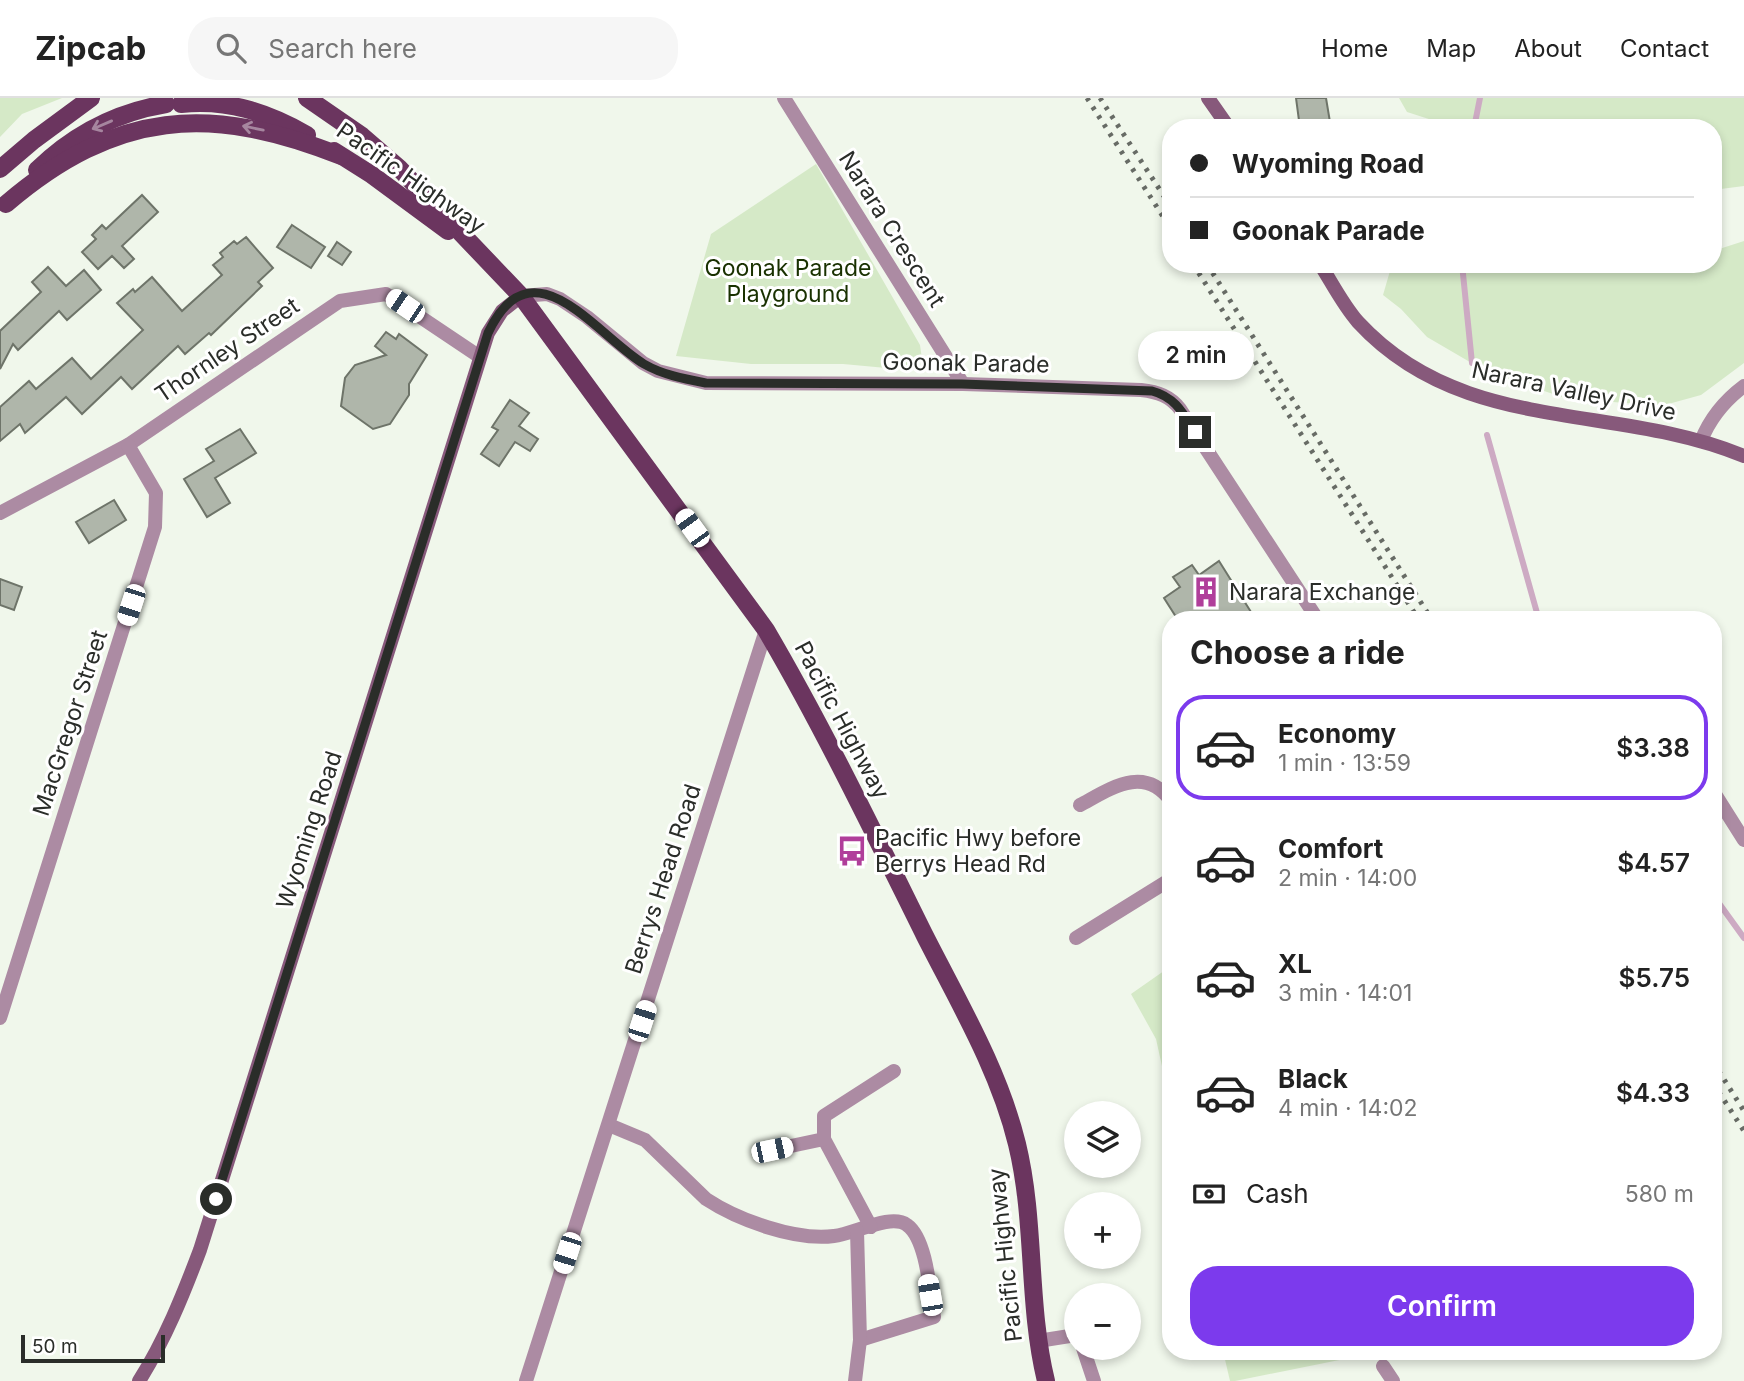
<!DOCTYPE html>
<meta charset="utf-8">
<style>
:root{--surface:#fff;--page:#f6f6f6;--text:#222;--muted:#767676;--line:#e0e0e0;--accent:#7c3aed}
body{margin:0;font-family:Inter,sans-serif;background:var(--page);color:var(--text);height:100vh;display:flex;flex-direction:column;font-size:26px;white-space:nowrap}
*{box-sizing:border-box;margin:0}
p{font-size:23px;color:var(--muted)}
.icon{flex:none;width:38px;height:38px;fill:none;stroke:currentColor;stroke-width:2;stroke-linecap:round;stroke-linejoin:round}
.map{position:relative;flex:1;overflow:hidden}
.drawer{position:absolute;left:1162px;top:513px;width:560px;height:749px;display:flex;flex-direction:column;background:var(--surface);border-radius:28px;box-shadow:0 4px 10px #0003}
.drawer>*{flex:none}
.guide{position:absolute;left:1162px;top:21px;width:560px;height:154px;border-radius:28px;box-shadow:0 4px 10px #0003;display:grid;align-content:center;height:154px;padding:0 28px;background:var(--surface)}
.buttons{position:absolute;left:1064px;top:1003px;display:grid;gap:14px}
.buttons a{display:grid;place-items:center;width:77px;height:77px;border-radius:50%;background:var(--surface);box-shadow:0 4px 10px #0003;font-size:35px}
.scale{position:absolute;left:21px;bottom:18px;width:144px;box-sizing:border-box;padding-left:7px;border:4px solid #2a2d29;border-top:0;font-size:19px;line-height:24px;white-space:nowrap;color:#2a2d29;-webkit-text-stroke:5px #fff;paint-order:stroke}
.end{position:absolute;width:32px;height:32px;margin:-16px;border:9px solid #2a2d29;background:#fff;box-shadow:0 0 0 4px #fff}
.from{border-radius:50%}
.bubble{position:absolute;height:49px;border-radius:24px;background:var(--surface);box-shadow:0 4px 10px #0003;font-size:23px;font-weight:600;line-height:49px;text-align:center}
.car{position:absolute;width:21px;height:42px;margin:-21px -10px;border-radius:9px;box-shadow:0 0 5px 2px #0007;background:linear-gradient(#fff 24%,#345 0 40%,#fff 0 76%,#345 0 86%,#fff 0)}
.guide b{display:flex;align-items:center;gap:24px;height:66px;font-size:26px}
.guide b+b{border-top:2px solid var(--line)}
.guide i{width:18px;height:18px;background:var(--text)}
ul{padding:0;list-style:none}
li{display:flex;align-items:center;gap:21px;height:105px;margin:0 14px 10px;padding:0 14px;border:4px solid transparent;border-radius:28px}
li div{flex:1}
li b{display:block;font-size:26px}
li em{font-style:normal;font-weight:600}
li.selected{border-color:var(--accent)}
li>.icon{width:63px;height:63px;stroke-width:1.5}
h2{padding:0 28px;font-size:32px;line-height:84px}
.pay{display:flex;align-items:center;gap:18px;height:77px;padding:0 28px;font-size:26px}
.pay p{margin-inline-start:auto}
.action{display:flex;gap:14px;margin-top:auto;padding:14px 28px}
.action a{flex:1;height:80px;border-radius:28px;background:var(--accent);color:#fff;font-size:28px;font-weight:600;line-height:80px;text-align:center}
header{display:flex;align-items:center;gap:42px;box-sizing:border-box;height:98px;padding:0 35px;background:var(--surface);border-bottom:2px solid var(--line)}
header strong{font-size:33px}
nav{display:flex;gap:38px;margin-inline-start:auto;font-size:24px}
.search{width:490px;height:63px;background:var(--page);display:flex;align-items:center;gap:18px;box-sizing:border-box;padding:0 24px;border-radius:28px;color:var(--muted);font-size:26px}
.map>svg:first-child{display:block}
.green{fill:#d5e9c7}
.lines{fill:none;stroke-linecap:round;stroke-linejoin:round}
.stream{stroke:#cdaac3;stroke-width:6}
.building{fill:#afb6aa;stroke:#6e7469;stroke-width:2}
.street{stroke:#ac8ba3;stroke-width:14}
.secondary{stroke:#87597b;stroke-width:14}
.primary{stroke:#6b355f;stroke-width:18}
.rail{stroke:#676b65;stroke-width:5;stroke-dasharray:3.5 7;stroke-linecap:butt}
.oneway{stroke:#a6869f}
.route{stroke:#2a2d29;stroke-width:9}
.labels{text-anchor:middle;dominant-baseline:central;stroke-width:6;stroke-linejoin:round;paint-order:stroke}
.street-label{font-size:23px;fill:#2a2d29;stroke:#fff}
.park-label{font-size:23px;fill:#193100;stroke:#fff}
.poi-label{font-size:23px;fill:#2a2d29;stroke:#fff;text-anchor:start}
</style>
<header>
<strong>Zipcab</strong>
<div class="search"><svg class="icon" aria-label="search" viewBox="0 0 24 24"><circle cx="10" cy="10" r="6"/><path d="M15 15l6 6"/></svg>Search here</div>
<nav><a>Home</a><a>Map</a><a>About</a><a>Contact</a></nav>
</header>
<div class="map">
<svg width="1744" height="1283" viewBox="0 0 1744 1283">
<rect width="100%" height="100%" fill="#f0f7eb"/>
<g class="green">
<path d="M0,0H62L22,16L0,39Z"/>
<path d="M1399,0H1744V88L1713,92V30H1433L1435,23L1407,14Z"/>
<path d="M816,66L920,247L922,261L908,272L843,266H751L676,258L711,136Z"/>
<path d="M1744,143V265L1701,297L1661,308L1565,300L1487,274L1427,239L1401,211L1383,197L1392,166H1664L1665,169L1672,166H1713V153Z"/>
<path d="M1171,868V1009L1156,941L1131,896Z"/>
<path d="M1223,1253H1384L1235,1283H1230Z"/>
</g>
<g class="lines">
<g class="stream">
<path d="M1474,30L1480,0"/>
<path d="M1462,166L1472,265"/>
<path d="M1487,337L1539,522"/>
<path d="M1713,797L1744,840"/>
</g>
</g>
<g class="building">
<path d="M1296,0H1326L1331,30H1300Z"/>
<path d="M142,97L158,114L122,148L134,161L124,170L112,158L98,171L82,154L96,141L92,137L102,127L106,131Z"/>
<path d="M292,127L325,149L311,170L277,149Z"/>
<path d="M246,139L273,170L258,184L262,188L211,237L209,235L185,256L178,248L132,291L121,279L82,316L66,299L25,335L20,326L0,343V309L29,283L36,291L72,260L91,281L143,232L117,205L133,191L135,194L152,179L182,213L222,177L213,167L223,159L220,155L234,143L237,146Z"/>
<path d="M337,144L351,154L342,167L328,158Z"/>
<path d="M48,169L66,188L84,172L101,192L67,222L59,213L18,252L13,246L0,271V233L41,194L32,184Z"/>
<path d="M386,234L396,241L399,236L427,257L409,286V297L390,326L373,331L341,308L345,280L355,267L386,257L375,248Z"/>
<path d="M510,302L529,315L519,328L538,341L530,353L515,344L499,368L481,356L498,332L492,329Z"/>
<path d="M240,331L256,355L215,380L230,405L207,419L184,381L214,363L206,351Z"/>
<path d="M114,402L126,422L89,445L76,424Z"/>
<path d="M1219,463L1256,522H1178L1164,500L1180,489L1173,479L1192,467L1199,477Z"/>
<path d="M0,481L22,489L14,512L0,507Z"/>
</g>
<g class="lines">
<g class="street">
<path d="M784,0L963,286"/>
<path d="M521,198L547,196L560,201L587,219L643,265L658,273L706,285L963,286L1141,292C1158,294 1170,298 1180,311L1318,522"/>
<path d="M1701,343C1710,320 1724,303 1744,288"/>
<path d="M0,415L128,347L340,203L386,196L480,259"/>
<path d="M1713,693L1744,742"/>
<path d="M1080,707C1110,691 1144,666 1171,703"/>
<path d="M1076,840L1171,781"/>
<path d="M0,920L155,429L156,395L128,347"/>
<path d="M609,1027L645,1042L706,1101C738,1122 795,1143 834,1138C854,1136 891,1115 907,1127C927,1141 930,1195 934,1219L860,1242"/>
<path d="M824,1041L871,1129"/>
<path d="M772,1052L824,1041V1018L894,973"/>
<path d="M1038,1243L1076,1237"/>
<path d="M1083,1250L1094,1283"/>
<path d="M1383,1268L1393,1283"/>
<path d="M526,1283L766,532"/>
<path d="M855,1283L860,1242L857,1133"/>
</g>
<g class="secondary">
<path d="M1208,0L1229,30"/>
<path d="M1320,166C1332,185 1343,207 1358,224C1463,338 1614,304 1744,358"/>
<path d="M139,1283C165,1242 183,1197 200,1152L488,235L502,213L521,198"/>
</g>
<g class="primary">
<path d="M307,0L362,38L399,70L521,198L766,532C824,631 874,735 925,838C959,905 999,972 1017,1046C1036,1124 1027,1205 1046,1283"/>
<path d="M181,6C227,1 267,14 307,37"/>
<path d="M334,53L372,77L448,133"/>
<path d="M0,71L34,42L91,0"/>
<path d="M37,72C73,37 117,14 166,6"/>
<path d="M6,106C116,12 210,6 341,58"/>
</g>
<g class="rail">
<path d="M1087,0L1171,131"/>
<path d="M1100,0L1171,109"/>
<path d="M1193,166L1419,522"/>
<path d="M1207,166L1432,522"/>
<path d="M1713,964L1744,1013"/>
<path d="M1713,985L1744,1033"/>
</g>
</g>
<defs><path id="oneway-shaft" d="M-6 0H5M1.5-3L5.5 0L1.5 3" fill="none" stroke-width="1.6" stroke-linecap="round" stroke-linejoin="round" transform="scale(1.75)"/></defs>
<g class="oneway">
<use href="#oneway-shaft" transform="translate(102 27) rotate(157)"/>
<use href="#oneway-shaft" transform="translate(253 30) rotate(-168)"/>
</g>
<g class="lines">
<path class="route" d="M216,1101L488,235C532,141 596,237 644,266C663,277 685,281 706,285L962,286L1152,293C1175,299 1183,315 1195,334"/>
</g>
<defs>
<g id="building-bare" transform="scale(2.415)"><path d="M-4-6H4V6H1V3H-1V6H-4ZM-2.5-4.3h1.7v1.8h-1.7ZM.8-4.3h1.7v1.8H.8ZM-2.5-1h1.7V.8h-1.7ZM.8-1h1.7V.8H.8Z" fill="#b03e9a" stroke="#fff" stroke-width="2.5" paint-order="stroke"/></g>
<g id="bus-bare" transform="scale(2.415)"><path d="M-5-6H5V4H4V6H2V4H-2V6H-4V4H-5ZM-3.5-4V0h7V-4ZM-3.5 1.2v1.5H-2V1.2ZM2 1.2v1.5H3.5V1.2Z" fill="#b03e9a" stroke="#fff" stroke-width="2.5" paint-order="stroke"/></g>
</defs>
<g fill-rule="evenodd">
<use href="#building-bare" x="1206" y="494"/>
<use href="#bus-bare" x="852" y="753"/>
</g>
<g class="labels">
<g class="street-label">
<text transform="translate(411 80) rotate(35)">Pacific Highway</text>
<text transform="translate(892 131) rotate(58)">Narara Crescent</text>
<text transform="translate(227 252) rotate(-34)">Thornley Street</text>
<text transform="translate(966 265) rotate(1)">Goonak Parade</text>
<text transform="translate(1574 293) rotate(12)">Narara Valley Drive</text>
<text transform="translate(842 622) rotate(62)">Pacific Highway</text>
<text transform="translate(70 625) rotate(-72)">MacGregor Street</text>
<text transform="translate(309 732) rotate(-72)">Wyoming Road</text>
<text transform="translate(663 781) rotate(-72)">Berrys Head Road</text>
<text transform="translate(1005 1157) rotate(-96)">Pacific Highway</text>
</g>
<g class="park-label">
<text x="788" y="170">Goonak Parade<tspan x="788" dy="26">Playground</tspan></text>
</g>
<g class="poi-label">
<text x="1229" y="494">Narara Exchange</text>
<text x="875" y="740">Pacific Hwy before<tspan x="875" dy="26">Berrys Head Rd</tspan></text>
</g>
</g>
</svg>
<div class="buttons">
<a><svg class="icon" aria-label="layers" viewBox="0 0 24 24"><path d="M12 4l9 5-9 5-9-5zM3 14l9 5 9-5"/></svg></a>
<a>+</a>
<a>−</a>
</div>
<div class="scale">50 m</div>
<i class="end from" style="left:216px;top:1101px"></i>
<i class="end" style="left:1195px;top:334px"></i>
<div class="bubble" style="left:1138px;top:233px;width:116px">2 min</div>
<i class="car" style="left:405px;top:208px;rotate:304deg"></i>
<i class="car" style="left:692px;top:430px;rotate:324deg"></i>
<i class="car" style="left:131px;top:507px;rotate:198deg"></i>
<i class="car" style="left:642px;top:923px;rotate:18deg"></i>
<i class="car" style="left:772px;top:1052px;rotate:78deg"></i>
<i class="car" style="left:567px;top:1155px;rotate:198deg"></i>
<i class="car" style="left:930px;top:1197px;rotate:350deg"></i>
<div class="guide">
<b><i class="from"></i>Wyoming Road</b>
<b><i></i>Goonak Parade</b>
</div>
<section class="drawer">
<h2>Choose a ride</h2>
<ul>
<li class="selected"><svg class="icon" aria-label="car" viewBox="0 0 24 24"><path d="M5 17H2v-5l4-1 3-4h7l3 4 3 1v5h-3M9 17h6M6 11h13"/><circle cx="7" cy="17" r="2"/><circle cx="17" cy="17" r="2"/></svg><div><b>Economy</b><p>1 min · 13:59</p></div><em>$3.38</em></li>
<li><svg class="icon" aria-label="car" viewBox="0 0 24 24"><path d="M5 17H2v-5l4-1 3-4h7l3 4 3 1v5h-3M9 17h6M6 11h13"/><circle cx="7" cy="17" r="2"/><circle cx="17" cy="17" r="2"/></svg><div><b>Comfort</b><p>2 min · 14:00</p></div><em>$4.57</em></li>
<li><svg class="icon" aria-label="car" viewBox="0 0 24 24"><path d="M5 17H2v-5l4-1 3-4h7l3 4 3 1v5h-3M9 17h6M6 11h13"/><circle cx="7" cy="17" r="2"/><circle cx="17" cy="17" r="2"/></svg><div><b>XL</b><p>3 min · 14:01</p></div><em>$5.75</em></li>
<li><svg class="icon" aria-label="car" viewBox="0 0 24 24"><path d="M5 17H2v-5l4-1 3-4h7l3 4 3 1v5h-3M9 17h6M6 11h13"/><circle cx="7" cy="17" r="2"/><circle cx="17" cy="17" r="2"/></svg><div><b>Black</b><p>4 min · 14:02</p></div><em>$4.33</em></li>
</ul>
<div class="pay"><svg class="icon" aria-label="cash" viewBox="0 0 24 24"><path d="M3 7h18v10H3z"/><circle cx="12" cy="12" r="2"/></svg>Cash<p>580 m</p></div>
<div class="action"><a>Confirm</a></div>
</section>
</div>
